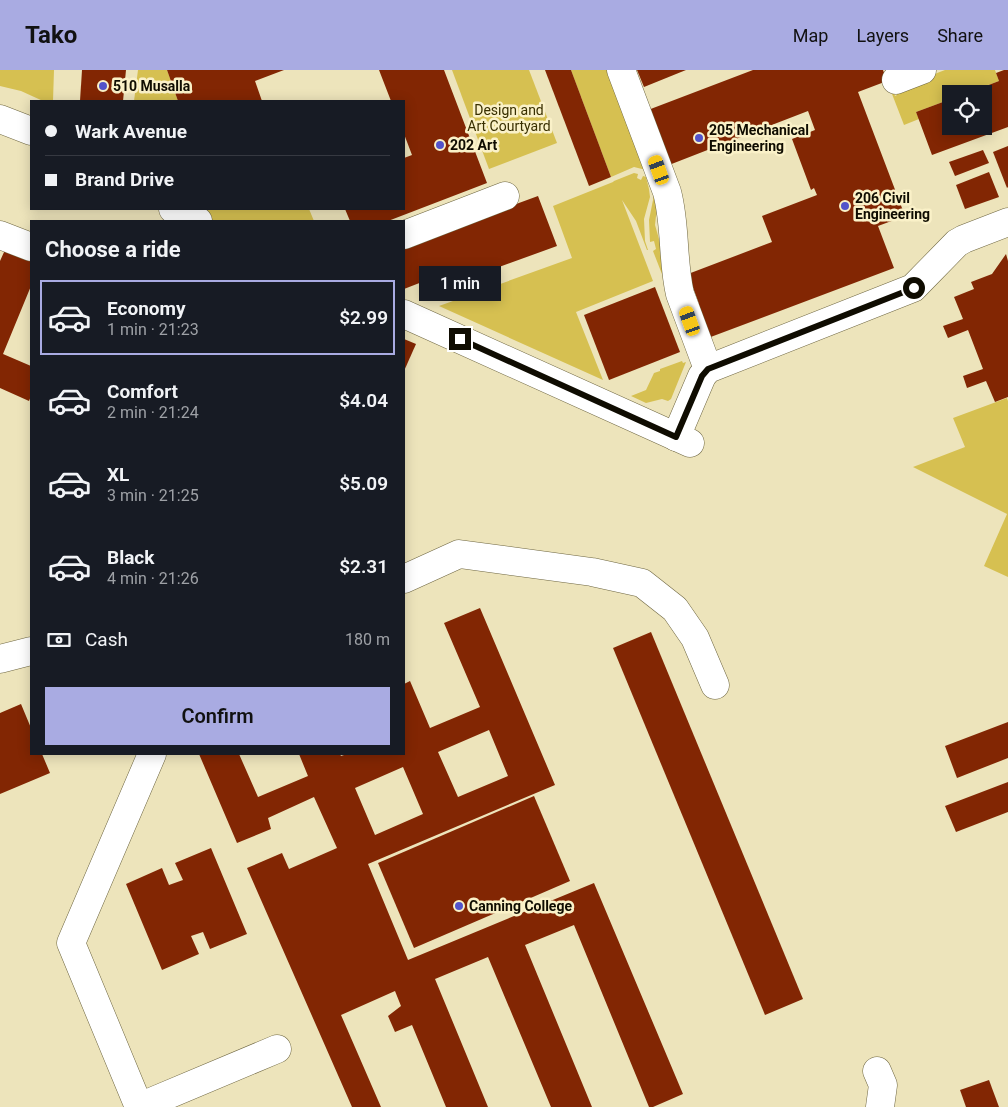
<!DOCTYPE html>
<meta charset="utf-8">
<style>
:root{--surface:#171b24;--page:#20242c;--text:#f1f3f6;--muted:#9ea1a6;--line:#363941;--accent:#a9abe2}
body{margin:0;font-family:Roboto,sans-serif;background:var(--page);color:var(--text);height:100vh;display:flex;flex-direction:column;font-size:19px;white-space:nowrap}
*{box-sizing:border-box;margin:0}
p{font-size:16px;color:var(--muted)}
.icon{flex:none;width:28px;height:28px;fill:none;stroke:currentColor;stroke-width:2;stroke-linecap:round;stroke-linejoin:round}
.map{position:relative;flex:1;overflow:hidden}
.details{position:absolute;left:30px;top:150px;width:375px;height:535px;display:flex;flex-direction:column;background:var(--surface);border-radius:0px;box-shadow:0 2px 12px #0003}
.details>*{flex:none}
.banner{position:absolute;left:30px;top:30px;width:375px;height:110px;border-radius:0px;box-shadow:0 2px 12px #0003;display:grid;align-content:center;height:110px;padding:0 15px;background:var(--surface)}
.controls{position:absolute;left:942px;top:15px;display:grid;gap:10px}
.controls a{display:grid;place-items:center;width:50px;height:50px;border-radius:0px;background:var(--surface);box-shadow:0 2px 12px #0003;font-size:25px}
.end{position:absolute;width:22px;height:22px;margin:-11px;border:6px solid #0f0c01;background:#fff;box-shadow:0 0 0 2px #fff}
.from{border-radius:50%}
.bubble{position:absolute;height:35px;border-radius:0px;background:var(--surface);box-shadow:0 2px 12px #0003;font-size:16px;font-weight:600;line-height:35px;text-align:center}
.car{position:absolute;width:15px;height:30px;margin:-15px -8px;border-radius:6px;box-shadow:0 0 4px 1px #0007;background:linear-gradient(#f5c518 24%,#345 0 40%,#f5c518 0 76%,#345 0 86%,#f5c518 0)}
.banner b{display:flex;align-items:center;gap:18px;height:48px;font-size:19px}
.banner b+b{border-top:1px solid var(--line)}
.banner i{width:12px;height:12px;background:var(--text)}
ul{padding:0;list-style:none}
li{display:flex;align-items:center;gap:15px;height:75px;margin:0 10px 8px;padding:0 5px;border:2px solid transparent;border-radius:0px}
li div{flex:1}
li b{display:block;font-size:19px}
li em{font-style:normal;font-weight:600}
li.on{border-color:var(--accent)}
li>.icon{width:45px;height:45px;stroke-width:1.5}
h2{padding:0 15px;font-size:22px;line-height:60px}
.pay{display:flex;align-items:center;gap:12px;height:55px;padding:0 15px;font-size:19px}
.pay p{margin-inline-start:auto}
.primary-button{display:flex;gap:10px;margin-top:auto;padding:10px 15px}
.primary-button a{flex:1;height:58px;border-radius:0px;background:var(--accent);color:#111;font-size:20px;font-weight:600;line-height:58px;text-align:center}
header{display:flex;align-items:center;gap:30px;box-sizing:border-box;height:70px;padding:0 25px;background:var(--accent);color:#111}
header strong{font-size:24px}
nav{display:flex;gap:28px;margin-inline-start:auto;font-size:18px}
.map>svg:first-child{display:block}
.green{fill:#d6c051}
.building{fill:#822603;fill-rule:evenodd}
.lines{fill:none;stroke-linecap:round;stroke-linejoin:round}
.minor-casing{stroke:#6e6641;stroke-width:29}
.minor{stroke:#fff;stroke-width:28}
.route{stroke:#0f0c01;stroke-width:6}
.poi-dot{fill:#5253ca;stroke:#faf1c8;stroke-width:2}
.labels{text-anchor:middle;dominant-baseline:central;stroke-width:5;stroke-linejoin:round;paint-order:stroke}
.poi-label{font-size:14px;font-weight:bold;fill:#0f0c01;stroke:#faf1c8;text-anchor:start}
.park-label{font-size:14px;fill:#382f00;stroke:#faf1c8}
</style>
<header>
<strong>Tako</strong>
<nav><a>Map</a><a>Layers</a><a>Share</a></nav>
</header>
<div class="map">
<svg width="1008" height="1037" viewBox="0 0 1008 1037">
<rect width="100%" height="100%" fill="#ede4bb"/>
<g class="green">
<path d="M0,0H54L53,31H43L21,21L0,16Z"/>
<path d="M138,0H167L178,31H154L153,30L148,31H134Z"/>
<path d="M452,0H529L557,73L489,99Z"/>
<path d="M571,0H613L646,100L634,97L611,107Z"/>
<path d="M945,0H995L999,11L964,24H951V29L916,42L919,49L904,55L892,24L894,23L895,26L897,25L895,19Z"/>
<path d="M634,103L638,104L637,108L641,110L643,106L646,107L649,119L650,127L644,149L645,171L648,180H647L636,151L622,130L653,211L576,242L603,310L439,236L572,188L553,136L613,112L614,111Z"/>
<path d="M654,125L660,132L656,146L655,155L669,204L672,230L653,181L656,179L654,171L650,172L649,150Z"/>
<path d="M189,139H309L314,151H212Z"/>
<path d="M682,291L683,293L686,292L671,329L668,331L662,329L646,333L631,326L646,320L654,303L660,301V299Z"/>
<path d="M1007,328L1008,331V507L984,496L1007,444L913,397L965,377L953,348Z"/>
</g>
<g class="building">
<path d="M82,0H126L123,31H80Z"/>
<path d="M167,0H284L255,11L262,31H178Z"/>
<path d="M379,0H444L487,113L388,151H350L345,139H404V88L412,85L404,64V31H391Z"/>
<path d="M545,0H571L611,107L589,116Z"/>
<path d="M637,0H686L644,17Z"/>
<path d="M753,0H883L887,11L858,22L905,146L878,156L894,198L708,268L695,235L699,234L688,204L772,172L762,146L817,125L814,118L811,120L792,69L815,60L808,41L669,95L648,40Z"/>
<path d="M1004,0H1008V57L932,85L916,42L951,29V56H984V24H965L999,11L996,3Z"/>
<path d="M1008,76V117L1007,118L993,82Z"/>
<path d="M983,80L989,93L955,106L949,92Z"/>
<path d="M989,102L999,127L965,139L956,115Z"/>
<path d="M538,126L557,176L444,217L440,205L404,219V175Z"/>
<path d="M9,171L31,180V216L3,284L31,296V326L29,331L0,318V191Z"/>
<path d="M1006,184L1008,191V327L995,332L986,311L967,318L963,306L983,299L968,260L948,268L943,256L963,249L954,227L974,219L971,212L992,204Z"/>
<path d="M655,217L680,282L609,310L584,245Z"/>
<path d="M404,269L416,274L404,301Z"/>
<path d="M480,538L555,715L368,794L408,890L594,813L683,1024L653,1037H649L574,855L525,875L592,1037H551L488,887L435,909L488,1037H446L412,955L395,962L388,946L401,936L395,921L341,945L381,1037H352L247,798L282,783L289,799L337,778L314,727L268,748L271,759L237,773L199,684H239L258,727L308,706L299,684H340L341,686L347,684H404V614L410,611L430,658L480,637L444,553ZM489,660L508,706L458,727L438,682ZM403,697L423,744L375,765L355,718Z"/>
<path d="M651,562L803,929L765,945L613,578Z"/>
<path d="M21,634L31,658V684H42L50,703L0,724V643Z"/>
<path d="M1008,652V688L957,708L945,676Z"/>
<path d="M1008,712V742L956,762L945,736Z"/>
<path d="M534,726L570,811L414,878L378,793Z"/>
<path d="M211,778L247,864L210,879L203,862L191,866L199,884L162,900L126,814L162,798L169,815L183,810L175,793Z"/>
<path d="M989,1010L999,1037H966L960,1020Z"/>
</g>
<g class="lines">
<g class="minor-casing">
<g id="minor">
<path d="M621,0L667,122C676,155 672,190 680,224L708,299"/>
<path d="M896,10L922,0"/>
<path d="M0,49L31,61"/>
<path d="M173,139L198,151"/>
<path d="M0,165L31,177"/>
<path d="M404,165L505,126"/>
<path d="M404,244L690,373"/>
<path d="M676,367L702,306L708,299L913,218L957,173L964,169L1008,152"/>
<path d="M404,509L459,484L592,502L642,513L675,539L695,568L715,615"/>
<path d="M0,589L31,581"/>
<path d="M877,1001L883,1015L880,1037"/>
<path d="M139,1037L71,873L152,684"/>
<path d="M139,1037L277,979"/>
</g>
</g>
<use href="#minor" class="minor"/>
</g>
<g class="lines">
<path class="route" d="M460,269L676,367L702,306L708,299L914,218"/>
</g>
<g class="poi-dot">
<circle cx="103" cy="16" r="5"/>
<circle cx="699" cy="68" r="5"/>
<circle cx="440" cy="75" r="5"/>
<circle cx="845" cy="136" r="5"/>
<circle cx="459" cy="836" r="5"/>
</g>
<g class="labels">
<g class="poi-label">
<text x="113" y="16">510 Musalla</text>
<text x="709" y="60">205 Mechanical<tspan x="709" dy="16">Engineering</tspan></text>
<text x="450" y="75">202 Art</text>
<text x="855" y="128">206 Civil<tspan x="855" dy="16">Engineering</tspan></text>
<text x="469" y="836">Canning College</text>
</g>
<g class="park-label">
<text x="509" y="40">Design and<tspan x="509" dy="16">Art Courtyard</tspan></text>
</g>
</g>
</svg>
<div class="controls">
<a><svg class="icon" aria-label="locate" viewBox="0 0 24 24"><circle cx="12" cy="12" r="6"/><path d="M12 2v4M12 18v4M2 12h4M18 12h4"/></svg></a>
</div>
<i class="end from" style="left:914px;top:218px"></i>
<i class="end" style="left:460px;top:269px"></i>
<div class="bubble" style="left:419px;top:196px;width:82px">1 min</div>
<i class="car" style="left:659px;top:100px;rotate:340deg"></i>
<i class="car" style="left:690px;top:251px;rotate:340deg"></i>
<div class="banner">
<b><i class="from"></i>Wark Avenue</b>
<b><i></i>Brand Drive</b>
</div>
<section class="details">
<h2>Choose a ride</h2>
<ul>
<li class="on"><svg class="icon" aria-label="car" viewBox="0 0 24 24"><path d="M5 17H2v-5l4-1 3-4h7l3 4 3 1v5h-3M9 17h6M6 11h13"/><circle cx="7" cy="17" r="2"/><circle cx="17" cy="17" r="2"/></svg><div><b>Economy</b><p>1 min · 21:23</p></div><em>$2.99</em></li>
<li><svg class="icon" aria-label="car" viewBox="0 0 24 24"><path d="M5 17H2v-5l4-1 3-4h7l3 4 3 1v5h-3M9 17h6M6 11h13"/><circle cx="7" cy="17" r="2"/><circle cx="17" cy="17" r="2"/></svg><div><b>Comfort</b><p>2 min · 21:24</p></div><em>$4.04</em></li>
<li><svg class="icon" aria-label="car" viewBox="0 0 24 24"><path d="M5 17H2v-5l4-1 3-4h7l3 4 3 1v5h-3M9 17h6M6 11h13"/><circle cx="7" cy="17" r="2"/><circle cx="17" cy="17" r="2"/></svg><div><b>XL</b><p>3 min · 21:25</p></div><em>$5.09</em></li>
<li><svg class="icon" aria-label="car" viewBox="0 0 24 24"><path d="M5 17H2v-5l4-1 3-4h7l3 4 3 1v5h-3M9 17h6M6 11h13"/><circle cx="7" cy="17" r="2"/><circle cx="17" cy="17" r="2"/></svg><div><b>Black</b><p>4 min · 21:26</p></div><em>$2.31</em></li>
</ul>
<div class="pay"><svg class="icon" aria-label="cash" viewBox="0 0 24 24"><path d="M3 7h18v10H3z"/><circle cx="12" cy="12" r="2"/></svg>Cash<p>180 m</p></div>
<div class="primary-button"><a>Confirm</a></div>
</section>
</div>
